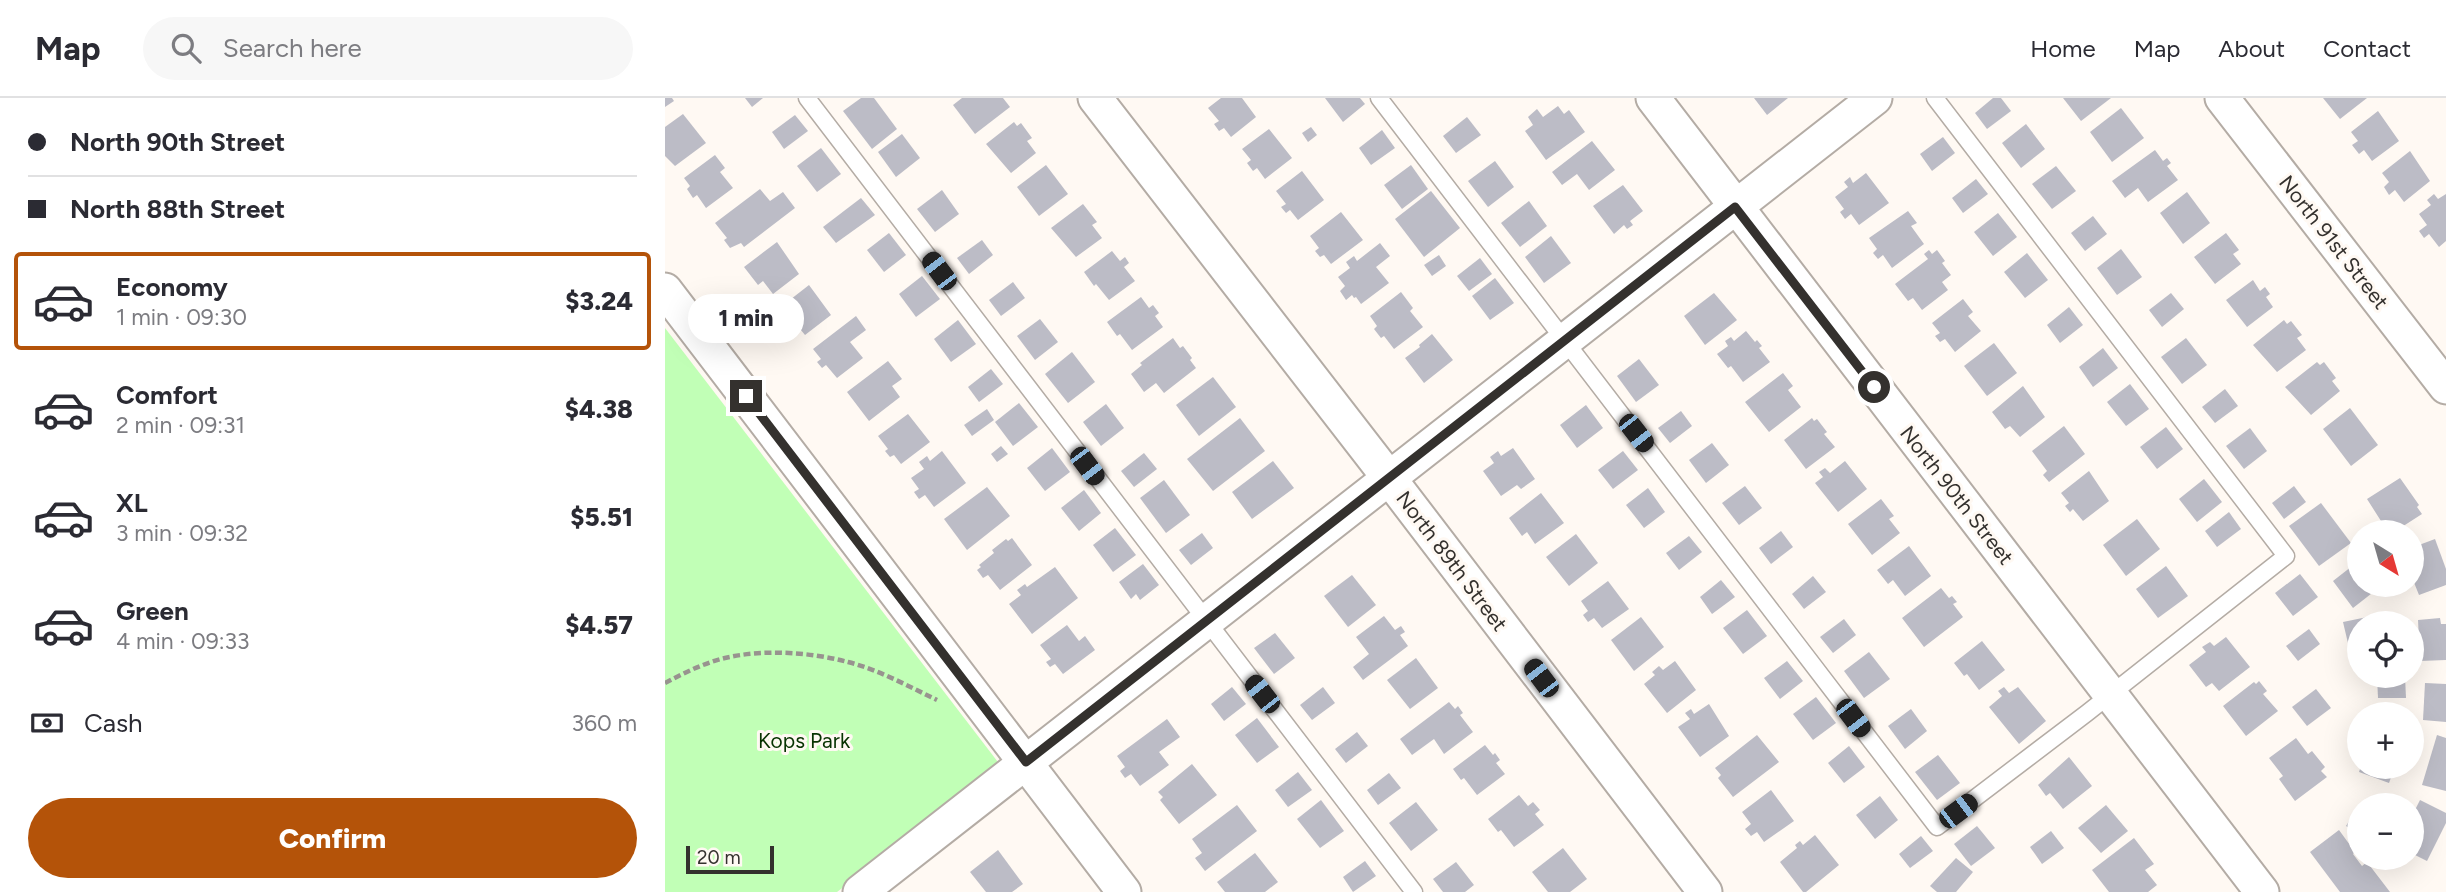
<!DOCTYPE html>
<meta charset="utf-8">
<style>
:root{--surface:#fff;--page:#f7f7f7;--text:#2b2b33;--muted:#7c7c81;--line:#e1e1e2;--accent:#b45309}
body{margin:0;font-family:Figtree,sans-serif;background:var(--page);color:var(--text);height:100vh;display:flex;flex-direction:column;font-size:26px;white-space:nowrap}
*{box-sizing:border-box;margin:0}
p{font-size:23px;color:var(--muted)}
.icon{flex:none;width:38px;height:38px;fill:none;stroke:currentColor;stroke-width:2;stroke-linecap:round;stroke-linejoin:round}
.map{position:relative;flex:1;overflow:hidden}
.panel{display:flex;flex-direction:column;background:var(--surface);width:665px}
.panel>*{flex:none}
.top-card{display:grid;align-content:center;height:154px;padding:0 28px;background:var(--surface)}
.needle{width:46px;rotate:143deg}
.tools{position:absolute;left:1682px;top:422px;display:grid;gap:14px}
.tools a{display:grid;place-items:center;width:77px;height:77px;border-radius:50%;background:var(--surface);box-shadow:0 7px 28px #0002;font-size:35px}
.scale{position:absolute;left:21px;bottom:18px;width:88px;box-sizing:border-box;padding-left:7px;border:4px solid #34312e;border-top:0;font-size:19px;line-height:24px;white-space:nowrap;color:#34312e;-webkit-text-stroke:5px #fff9f3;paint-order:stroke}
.end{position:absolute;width:32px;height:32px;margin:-16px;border:9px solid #34312e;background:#fff;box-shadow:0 0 0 4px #fff}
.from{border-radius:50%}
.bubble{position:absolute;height:49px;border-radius:24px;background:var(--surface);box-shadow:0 7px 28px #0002;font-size:23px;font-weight:800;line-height:49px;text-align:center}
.car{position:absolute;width:21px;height:42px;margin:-21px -10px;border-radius:9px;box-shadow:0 0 5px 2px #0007;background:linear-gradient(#222 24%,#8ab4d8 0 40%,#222 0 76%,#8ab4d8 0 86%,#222 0)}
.top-card b{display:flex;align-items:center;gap:24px;height:66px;font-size:26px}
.top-card b+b{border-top:2px solid var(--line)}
.top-card i{width:18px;height:18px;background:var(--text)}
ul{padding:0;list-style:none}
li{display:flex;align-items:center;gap:21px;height:98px;margin:0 14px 10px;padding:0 14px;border:4px solid transparent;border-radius:7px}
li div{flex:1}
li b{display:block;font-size:26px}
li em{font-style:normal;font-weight:800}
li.active{border-color:var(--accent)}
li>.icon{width:63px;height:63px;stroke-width:1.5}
.pay{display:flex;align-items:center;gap:18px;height:77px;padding:0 28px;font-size:26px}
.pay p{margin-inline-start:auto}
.button{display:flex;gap:14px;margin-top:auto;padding:14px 28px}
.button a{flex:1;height:80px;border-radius:42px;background:var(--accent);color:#fff;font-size:28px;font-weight:800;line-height:80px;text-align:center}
header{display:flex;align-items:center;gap:42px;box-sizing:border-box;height:98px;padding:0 35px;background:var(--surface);border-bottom:2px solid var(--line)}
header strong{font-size:33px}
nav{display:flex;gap:38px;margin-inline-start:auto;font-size:24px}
.search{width:490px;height:63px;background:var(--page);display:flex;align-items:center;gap:18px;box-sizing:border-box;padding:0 24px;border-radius:38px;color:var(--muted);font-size:26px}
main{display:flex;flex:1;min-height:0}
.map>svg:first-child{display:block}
.green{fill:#c1ffb6}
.building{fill:#bcbcc6}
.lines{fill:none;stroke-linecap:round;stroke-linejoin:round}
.lane-casing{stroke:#b4aca5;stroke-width:19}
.street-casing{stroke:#b4aca5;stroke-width:37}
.path{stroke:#98938f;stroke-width:4.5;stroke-dasharray:7 3.5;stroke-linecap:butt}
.lane{stroke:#fff;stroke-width:16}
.street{stroke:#fff;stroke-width:33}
.route{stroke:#34312e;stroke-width:9}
.labels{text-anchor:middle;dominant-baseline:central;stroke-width:6;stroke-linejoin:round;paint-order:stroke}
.street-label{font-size:21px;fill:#34312e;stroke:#fff9f3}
.park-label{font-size:21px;fill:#073301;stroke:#fff9f3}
</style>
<header>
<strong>Map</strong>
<div class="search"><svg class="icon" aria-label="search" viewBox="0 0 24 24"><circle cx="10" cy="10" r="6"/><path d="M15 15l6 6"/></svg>Search here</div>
<nav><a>Home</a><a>Map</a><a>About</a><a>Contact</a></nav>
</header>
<main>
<section class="panel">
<div class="top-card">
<b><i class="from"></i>North 90th Street</b>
<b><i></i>North 88th Street</b>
</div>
<ul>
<li class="active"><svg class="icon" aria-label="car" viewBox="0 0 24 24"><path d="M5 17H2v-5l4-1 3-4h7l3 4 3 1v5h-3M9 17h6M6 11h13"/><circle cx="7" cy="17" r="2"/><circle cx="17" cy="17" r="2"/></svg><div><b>Economy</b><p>1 min · 09:30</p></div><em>$3.24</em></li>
<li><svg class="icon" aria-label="car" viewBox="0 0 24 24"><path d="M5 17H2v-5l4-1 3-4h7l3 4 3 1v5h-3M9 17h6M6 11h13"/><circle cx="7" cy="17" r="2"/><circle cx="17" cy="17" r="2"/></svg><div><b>Comfort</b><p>2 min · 09:31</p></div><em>$4.38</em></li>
<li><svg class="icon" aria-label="car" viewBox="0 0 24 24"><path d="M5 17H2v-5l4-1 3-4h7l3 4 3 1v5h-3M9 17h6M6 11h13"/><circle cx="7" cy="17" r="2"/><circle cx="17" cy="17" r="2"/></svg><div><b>XL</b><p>3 min · 09:32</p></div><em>$5.51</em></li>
<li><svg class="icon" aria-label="car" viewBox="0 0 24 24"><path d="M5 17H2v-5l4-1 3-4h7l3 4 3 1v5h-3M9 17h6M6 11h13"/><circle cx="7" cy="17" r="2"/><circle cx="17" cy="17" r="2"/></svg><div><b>Green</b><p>4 min · 09:33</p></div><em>$4.57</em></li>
</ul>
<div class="pay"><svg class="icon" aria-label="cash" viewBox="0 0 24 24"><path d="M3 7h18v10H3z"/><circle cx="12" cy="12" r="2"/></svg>Cash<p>360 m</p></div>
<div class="button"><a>Confirm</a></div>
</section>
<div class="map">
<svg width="1781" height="794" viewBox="0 0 1781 794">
<rect width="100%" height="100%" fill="#fff9f3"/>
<path class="green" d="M0,230L336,668L172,794H0Z"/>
<g class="building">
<path d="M0,0H7L9,3L0,9Z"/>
<path d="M80,0H98L87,9Z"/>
<path d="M196,0H209L232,31L207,51L178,13Z"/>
<path d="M297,0H338L345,9L310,36L288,7Z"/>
<path d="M556,0H577L591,19L566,39L559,30L554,33L549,26L554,23L543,10Z"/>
<path d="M660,0H695L700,6L678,24Z"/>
<path d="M1089,0H1123L1102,17Z"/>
<path d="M1328,0H1336L1346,13L1322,31L1310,15Z"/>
<path d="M1398,0H1446L1416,23Z"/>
<path d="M1658,0H1702L1675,21Z"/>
<path d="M893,8L899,16L904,12L920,34L881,62L860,33L868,27L863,19L872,11L878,19Z"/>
<path d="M1456,10L1479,40L1447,64L1425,34Z"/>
<path d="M1713,13L1734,43L1707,63L1699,52L1694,56L1687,47L1693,43L1686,34Z"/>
<path d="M18,16L41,45L10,68L0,58V29Z"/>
<path d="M130,17L143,33L119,51L107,34Z"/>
<path d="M802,19L816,37L791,55L778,38Z"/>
<path d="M349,24L352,28L356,25L367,40L362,43L371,55L346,75L321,46Z"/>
<path d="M1361,26L1380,51L1356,70L1337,45Z"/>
<path d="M646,29L652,37L643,44L637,35Z"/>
<path d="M604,31L627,60L600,81L592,70L588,73L582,65L586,62L577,51Z"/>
<path d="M717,32L730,50L706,67L694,50Z"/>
<path d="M237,36L255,60L231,79L213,54Z"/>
<path d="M1278,39L1290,55L1267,73L1255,56Z"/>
<path d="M927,43L950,72L924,92L912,76L897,87L887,74Z"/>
<path d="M156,50L176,76L152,94L132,68Z"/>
<path d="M1490,52L1498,63L1502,60L1506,65L1502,68L1513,82L1483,104L1473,90L1460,100L1447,83Z"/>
<path d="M1745,53L1765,83L1739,104L1730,92L1724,97L1719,89L1724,84L1717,75Z"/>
<path d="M50,57L60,70L55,74L68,90L41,110L32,97L28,100L22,91L25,88L19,80Z"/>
<path d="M830,63L849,89L823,109L803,83Z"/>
<path d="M381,67L403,96L374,118L352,89Z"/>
<path d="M746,67L763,91L737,111L719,87Z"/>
<path d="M1391,68L1411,93L1387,111L1367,86Z"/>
<path d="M637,73L659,102L633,122L625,112L621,115L616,109L621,106L611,93Z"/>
<path d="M1201,75L1224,105L1194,127L1186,116L1180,121L1175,114L1179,111L1170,99L1183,89L1179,84L1185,79L1188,85Z"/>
<path d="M1311,81L1323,96L1298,115L1287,100Z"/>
<path d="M958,87L978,113L965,123L968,127L962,131L959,127L949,136L928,108Z"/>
<path d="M95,91L105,103L118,94L130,110L79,149L76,145L65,150L59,142L62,140L50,125Z"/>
<path d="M277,92L294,116L270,134L252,111Z"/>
<path d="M766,93L795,130L759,159L730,121Z"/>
<path d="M1522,94L1545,125L1518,146L1495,115Z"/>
<path d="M1769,96L1773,101L1781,96V143L1774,149L1764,136L1759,140L1754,133L1762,127L1754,116L1766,107L1762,102Z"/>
<path d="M196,100L210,117L171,145L158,129Z"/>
<path d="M864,103L882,128L855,149L836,125Z"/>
<path d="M418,106L432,124L427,127L437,140L411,159L386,130Z"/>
<path d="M1243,113L1252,125L1246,128L1259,146L1227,170L1218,157L1213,161L1208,155L1212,151L1204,140Z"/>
<path d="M676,114L698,142L666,166L659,157L655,159L650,153L654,150L645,138Z"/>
<path d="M1333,115L1352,139L1328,158L1309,134Z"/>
<path d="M1428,118L1442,136L1420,153L1406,135Z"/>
<path d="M224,135L241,157L219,174L202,152Z"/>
<path d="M1561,135L1574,152L1568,156L1576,166L1550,186L1529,159Z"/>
<path d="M886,138L906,165L879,185L860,159Z"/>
<path d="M317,142L328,157L304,176L292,160Z"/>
<path d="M112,144L134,176L108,196L98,183L93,187L79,169Z"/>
<path d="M715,145L725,158L711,169L724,185L696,206L691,199L689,200L687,197L681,202L675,193L680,188L673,179L685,170L681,164L689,158L692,163Z"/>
<path d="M1456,151L1477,179L1452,197L1432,170Z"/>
<path d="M1264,152L1267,156L1272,152L1280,163L1277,165L1286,177L1277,184L1283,192L1257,212L1248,200L1243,203L1230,186L1263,161L1259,156Z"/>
<path d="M447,153L455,163L460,159L464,165L459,169L470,183L444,202L431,186L429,188L419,174Z"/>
<path d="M1362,155L1383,182L1360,200L1339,174Z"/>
<path d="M774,157L781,168L767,178L759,167Z"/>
<path d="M815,160L827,176L804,193L792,178Z"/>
<path d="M257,178L275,201L251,219L234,196Z"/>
<path d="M830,180L849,205L825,222L807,198Z"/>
<path d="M1588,182L1595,193L1600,189L1605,196L1601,199L1608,209L1582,229L1561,202Z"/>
<path d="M348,184L360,200L336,218L324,202Z"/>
<path d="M144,187L166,217L140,237L131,226L125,230L112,212Z"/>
<path d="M736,194L748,210L745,213L758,229L729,251L719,238L716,240L709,231L712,228L705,218Z"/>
<path d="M1049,195L1072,222L1040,247L1019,218Z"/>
<path d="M1506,195L1519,211L1497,229L1484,212Z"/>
<path d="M476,199L484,210L488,207L494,215L490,218L498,229L467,252L455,236L452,238L442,224Z"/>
<path d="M1298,201L1308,214L1303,218L1316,233L1290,254L1280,241L1275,244L1270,238L1275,235L1267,225Z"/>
<path d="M1404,209L1418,227L1395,245L1382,227Z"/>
<path d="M191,218L201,232L185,244L198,260L172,280L161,267L157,270L152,264L156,261L148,251Z"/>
<path d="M375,221L393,244L370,262L352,238Z"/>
<path d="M293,222L311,246L286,264L269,241Z"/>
<path d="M1619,222L1622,226L1626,223L1637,237L1632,240L1641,252L1612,274L1588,247Z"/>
<path d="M1081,233L1090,244L1092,242L1097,248L1094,250L1105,264L1078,284L1066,268L1063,270L1052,256L1063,248L1060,243L1066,239L1069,243Z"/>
<path d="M767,236L788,262L759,285L740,260L755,249L754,247Z"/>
<path d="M508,240L515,250L518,248L527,260L525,262L531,270L499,295L491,285L479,294L466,276L477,267L475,265Z"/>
<path d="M1521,240L1542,267L1517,286L1496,259Z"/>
<path d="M1329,245L1352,275L1322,298L1299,268Z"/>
<path d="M1438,250L1453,270L1428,289L1414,269Z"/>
<path d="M407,254L430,284L403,305L380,276Z"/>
<path d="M974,261L994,287L971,304L952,278Z"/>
<path d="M223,263L237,281L227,288L235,299L204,323L182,294Z"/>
<path d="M1652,264L1655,267L1659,264L1671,280L1667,283L1675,293L1646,317L1620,289Z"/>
<path d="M326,271L338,286L314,304L303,289Z"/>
<path d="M1118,275L1128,288L1123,292L1136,309L1104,334L1080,304Z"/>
<path d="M548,279L571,309L534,338L511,307Z"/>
<path d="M1465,286L1484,311L1461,328L1442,304Z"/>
<path d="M1358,288L1380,319L1355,339L1345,328L1340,331L1327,314Z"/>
<path d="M1560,291L1573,308L1550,325L1537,309Z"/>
<path d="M354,305L373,329L348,348L330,324Z"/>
<path d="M441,306L459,330L436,348L418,324Z"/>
<path d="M921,307L938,330L912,350L895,327Z"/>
<path d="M1685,310L1713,347L1686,368L1658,331Z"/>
<path d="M322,311L329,322L307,338L299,327Z"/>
<path d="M1016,313L1027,328L1005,345L993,330Z"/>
<path d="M243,316L265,344L236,366L229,357L225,359L220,353L223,351L213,338Z"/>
<path d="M575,320L600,353L548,393L522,361Z"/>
<path d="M1147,320L1149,323L1152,321L1162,334L1159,336L1170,349L1141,371L1119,342Z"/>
<path d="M1399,328L1420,356L1384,384L1378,377L1382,373L1367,353Z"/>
<path d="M1501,329L1518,351L1492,371L1475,349Z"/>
<path d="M1585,330L1602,353L1579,371L1561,348Z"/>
<path d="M1047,345L1064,367L1041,385L1024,362Z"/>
<path d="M336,348L343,356L332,364L326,356Z"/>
<path d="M387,350L405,374L380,393L362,370Z"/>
<path d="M848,350L870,381L856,391L852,387L836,398L818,373L829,365L825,359L833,353L836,358Z"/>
<path d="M277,353L301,385L269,409L260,397L254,401L249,394L254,391L246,380L259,371L254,364L262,358L265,363Z"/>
<path d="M958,353L973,372L948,391L933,372Z"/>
<path d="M479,355L492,371L469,389L456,373Z"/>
<path d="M608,363L629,390L587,421L567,394Z"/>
<path d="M1180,363L1202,391L1173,414L1150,385L1158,379L1154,374L1160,370L1165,375Z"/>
<path d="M1424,373L1444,403L1418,423L1408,411L1405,414L1400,408L1404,405L1396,395Z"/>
<path d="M1735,380L1754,407L1752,409L1757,416L1729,434H1723L1702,401Z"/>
<path d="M1539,381L1557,404L1532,424L1514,401Z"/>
<path d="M499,382L525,417L501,435L475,400Z"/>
<path d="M1080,388L1097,410L1074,427L1057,405Z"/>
<path d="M1629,388L1641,404L1619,421L1607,405Z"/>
<path d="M322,389L345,418L302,452L279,421Z"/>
<path d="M983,390L1000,414L979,430L961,407Z"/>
<path d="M419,392L436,415L414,433L396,410Z"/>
<path d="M876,395L899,425L870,446L862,434L857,438L844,420Z"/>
<path d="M1216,401L1229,418L1224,421L1235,435L1207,457L1183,426Z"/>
<path d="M1656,405L1686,445L1654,468L1624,428Z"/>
<path d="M1564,414L1576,431L1552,449L1540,433Z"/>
<path d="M1472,421L1495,451L1461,478L1438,447Z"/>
<path d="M450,430L471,457L448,474L428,447Z"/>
<path d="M1116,433L1128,449L1106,466L1094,450Z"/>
<path d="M537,435L548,450L526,467L514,452Z"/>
<path d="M911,436L933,465L904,488L881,459Z"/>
<path d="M1024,438L1037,454L1014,472L1001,455Z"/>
<path d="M347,440L367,467L335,492L323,477L318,480L312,472L316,469L314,467L329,455L327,452L341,441L343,443Z"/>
<path d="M1770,441L1781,471V487L1754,497L1746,477V450Z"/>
<path d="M1244,448L1266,478L1240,498L1228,482L1223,486L1212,472Z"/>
<path d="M1691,465L1694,469V486H1707L1711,492L1688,510L1668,483Z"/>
<path d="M478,466L494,487L475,502L471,496L466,501L454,484Z"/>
<path d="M1501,468L1523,498L1493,520L1471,491Z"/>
<path d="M390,469L413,500L367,536L344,506L356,497L352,492L360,486L362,489Z"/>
<path d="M1635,476L1653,499L1628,518L1610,495Z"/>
<path d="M687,477L711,507L683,529L659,498Z"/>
<path d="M1148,478L1161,494L1139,511L1127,496Z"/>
<path d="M1056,482L1070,499L1047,516L1035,499Z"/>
<path d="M943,483L964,511L937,530L929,520L923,524L918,517L923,513L916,503Z"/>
<path d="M1276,490L1284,500L1287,498L1292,504L1288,506L1298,519L1259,549L1237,520Z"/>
<path d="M1082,512L1102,538L1078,556L1058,530Z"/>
<path d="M1712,517L1714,525H1694V556L1686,558L1678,524Z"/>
<path d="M719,518L730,532L736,528L740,534L735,537L743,548L698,582L688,569L704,556L691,539Z"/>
<path d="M976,519L999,549L969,573L946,542Z"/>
<path d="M1775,520L1776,526H1781V562L1755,563L1753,522Z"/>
<path d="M1179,521L1191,537L1168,555L1155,539Z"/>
<path d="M402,527L414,543L420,538L430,552L398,576L390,566L385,569L381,564L386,561L375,547Z"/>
<path d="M1644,531L1655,546L1633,563L1621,548Z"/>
<path d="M610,535L630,560L609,576L589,550Z"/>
<path d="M1561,539L1585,569L1554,593L1547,585L1541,589L1524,567L1541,554L1537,549L1545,544L1549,548Z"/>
<path d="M1317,543L1340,572L1314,592L1302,576L1299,578L1289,565Z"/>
<path d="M1204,554L1225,581L1199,600L1179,573Z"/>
<path d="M751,560L773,590L745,611L722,582Z"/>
<path d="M1010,563L1031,592L1002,615L979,586L990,577L987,574L994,568L998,572Z"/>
<path d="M1122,563L1138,583L1115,601L1099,580Z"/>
<path d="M1712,578H1740L1741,600H1713Z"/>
<path d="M1594,583L1602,593L1598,596L1613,613L1581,638L1558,608L1589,584L1591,586Z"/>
<path d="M1760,585L1781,586V624L1758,622Z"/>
<path d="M567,589L581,606L559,623L546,606Z"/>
<path d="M658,589L670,605L647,622L635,607Z"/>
<path d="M1339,589L1344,595L1353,589L1381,623L1354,646L1324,609L1337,598L1333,593Z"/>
<path d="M1651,591L1666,610L1642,628L1627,609Z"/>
<path d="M1151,599L1171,625L1148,642L1128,616Z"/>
<path d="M784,604L790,611L793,608L798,615L795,617L808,634L779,656L769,641L747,657L735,641Z"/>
<path d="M1044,606L1064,638L1035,659L1013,629L1025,621L1020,615L1026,611L1029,616Z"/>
<path d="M1246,611L1262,633L1240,651L1223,628Z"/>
<path d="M592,620L614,649L592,665L570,637Z"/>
<path d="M502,621L515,639L494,654L504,667L475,688L466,676L460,680L455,673L460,669L452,658Z"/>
<path d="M692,634L703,648L681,665L670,651Z"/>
<path d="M1092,637L1114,664L1068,699L1053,680L1056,677L1050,670Z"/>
<path d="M1772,637L1781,640V693L1757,687Z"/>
<path d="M1631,640L1643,656L1647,653L1660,669L1656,673L1662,679L1630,703L1614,681L1618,678L1604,660Z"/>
<path d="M820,647L828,657L830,655L835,662L831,665L840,676L812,697L799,680L796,682L788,671Z"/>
<path d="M1184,648L1200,669L1179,685L1163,665Z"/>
<path d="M1273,657L1295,685L1272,702L1250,674Z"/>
<path d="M1404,659L1427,688L1398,711L1385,695L1381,698L1373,687Z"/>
<path d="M527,666L552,697L514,726L495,702L498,699L493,694Z"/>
<path d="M1696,668H1730L1724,685L1694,674Z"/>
<path d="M633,674L647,692L623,709L610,692Z"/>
<path d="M724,675L736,690L713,707L702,692Z"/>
<path d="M1106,692L1129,723L1099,744L1092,734L1086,738L1080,731L1086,726L1077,714Z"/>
<path d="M854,697L863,708L868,704L875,712L870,716L879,727L849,749L836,732L833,734L823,721Z"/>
<path d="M1215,698L1233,722L1210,741L1191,717Z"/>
<path d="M656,702L679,733L655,750L632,721Z"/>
<path d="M1755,702L1781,715V725L1762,763L1746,755V720Z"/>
<path d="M751,704L773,732L746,753L724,725Z"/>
<path d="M572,707L592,733L540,773L530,760L537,755L527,741Z"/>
<path d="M1441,707L1463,733L1436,755L1413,730Z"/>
<path d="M1694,707V736L1681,728Z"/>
<path d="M1312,728L1330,750L1306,768L1289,746Z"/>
<path d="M1674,732L1690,754L1688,756L1697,768L1702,764L1725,794H1675L1645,754Z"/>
<path d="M1386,733L1399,750L1377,766L1365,749Z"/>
<path d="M1150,737L1174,767L1141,794H1138L1115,764L1132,750L1130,747L1135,743L1138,747Z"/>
<path d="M1256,738L1268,753L1245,770L1234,756Z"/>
<path d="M1469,740L1489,766L1480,772L1492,787L1483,794H1444L1427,772Z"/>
<path d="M898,750L922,781L905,794H883L867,774Z"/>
<path d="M333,752L358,786L347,794H321L305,774Z"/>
<path d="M590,755L613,784L600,794H560L552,784Z"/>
<path d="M1291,760L1308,774L1291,794H1272L1265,788Z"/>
<path d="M700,763L711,778L688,794L678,779Z"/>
<path d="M791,764L809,787L800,794H778L768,781Z"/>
</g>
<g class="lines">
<g class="lane-casing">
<g id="lane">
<path d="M142,0L749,794"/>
<path d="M714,0L1272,729L1422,615L1621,458L1270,0"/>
</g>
</g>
<g class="street-casing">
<g id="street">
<path d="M430,0L724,380L1040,794"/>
<path d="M988,0L1597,794"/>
<path d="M1557,0L1781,289"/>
<path d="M0,192L459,794"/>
<path d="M195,794L1210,0"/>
</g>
</g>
<path class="path" d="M0,585C19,575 39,565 60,560C98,551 145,554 183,564C214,572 243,588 272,602"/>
<use href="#lane" class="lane"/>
<use href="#street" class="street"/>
</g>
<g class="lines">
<path class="route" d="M81,298L361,664L1070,109L1209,289"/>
</g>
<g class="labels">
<g class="street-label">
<text transform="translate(1669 144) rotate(52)">North 91st Street</text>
<text transform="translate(1292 397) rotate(52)">North 90th Street</text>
<text transform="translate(787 463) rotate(53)">North 89th Street</text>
</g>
<g class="park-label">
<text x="139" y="642">Kops Park</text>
</g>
</g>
</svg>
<div class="tools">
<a><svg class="needle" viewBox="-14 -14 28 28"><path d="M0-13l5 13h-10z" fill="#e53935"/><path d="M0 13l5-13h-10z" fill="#7c7c81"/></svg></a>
<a><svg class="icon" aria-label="locate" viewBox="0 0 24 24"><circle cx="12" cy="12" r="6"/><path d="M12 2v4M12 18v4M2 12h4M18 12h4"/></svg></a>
<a>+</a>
<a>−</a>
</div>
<div class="scale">20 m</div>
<i class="end from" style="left:1209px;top:289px"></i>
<i class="end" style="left:81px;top:298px"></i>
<div class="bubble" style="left:23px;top:196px;width:116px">1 min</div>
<i class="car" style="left:274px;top:173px;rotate:323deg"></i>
<i class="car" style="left:971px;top:335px;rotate:142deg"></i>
<i class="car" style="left:422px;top:368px;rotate:143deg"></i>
<i class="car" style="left:876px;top:580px;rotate:323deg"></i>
<i class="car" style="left:597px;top:596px;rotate:322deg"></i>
<i class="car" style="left:1188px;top:620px;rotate:143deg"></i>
<i class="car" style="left:1293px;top:713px;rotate:53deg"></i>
</div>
</main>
